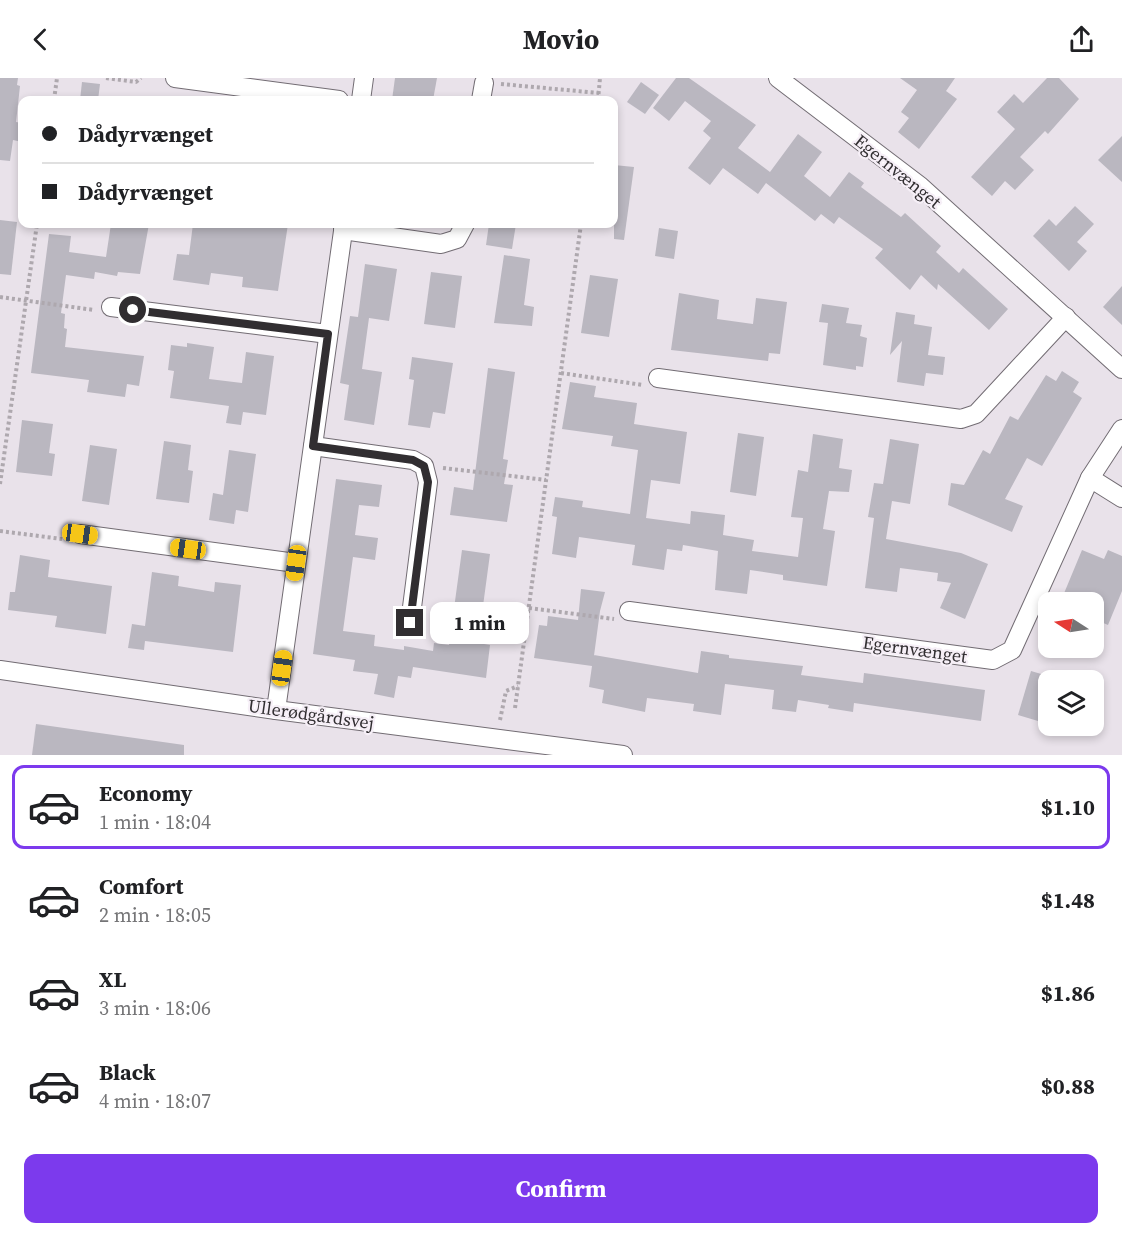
<!DOCTYPE html>
<meta charset="utf-8">
<style>
:root{--surface:#fff;--page:#f6f6f6;--text:#202124;--muted:#757577;--line:#e0e0e0;--accent:#7c3aed}
body{margin:0;font-family:"Source Serif 4",serif;background:var(--page);color:var(--text);height:100vh;display:flex;flex-direction:column;font-size:22px;white-space:nowrap}
*{box-sizing:border-box;margin:0}
p{font-size:20px;color:var(--muted)}
.icon{flex:none;width:33px;height:33px;fill:none;stroke:currentColor;stroke-width:2;stroke-linecap:round;stroke-linejoin:round}
.map{position:relative;height:677px;overflow:hidden}
.side{display:flex;flex-direction:column;background:var(--surface);flex:1}
.side>*{flex:none}
.guide{position:absolute;left:18px;top:18px;width:600px;height:132px;border-radius:12px;box-shadow:0 3px 9px #0003;display:grid;align-content:center;height:132px;padding:0 24px;background:var(--surface)}
.needle{width:39px;rotate:282deg}
.buttons{position:absolute;left:1038px;top:514px;display:grid;gap:12px}
.buttons a{display:grid;place-items:center;width:66px;height:66px;border-radius:12px;background:var(--surface);box-shadow:0 3px 9px #0003;font-size:30px}
.end{position:absolute;width:27px;height:27px;margin:-14px;border:8px solid #312e31;background:#fff;box-shadow:0 0 0 3px #fff}
.from{border-radius:50%}
.bubble{position:absolute;height:42px;border-radius:12px;background:var(--surface);box-shadow:0 3px 9px #0003;font-size:20px;font-weight:700;line-height:42px;text-align:center}
.car{position:absolute;width:18px;height:36px;margin:-18px -9px;border-radius:8px;box-shadow:0 0 4px 2px #0007;background:linear-gradient(#f5c518 24%,#345 0 40%,#f5c518 0 76%,#345 0 86%,#f5c518 0)}
.guide b{display:flex;align-items:center;gap:21px;height:57px;font-size:22px}
.guide b+b{border-top:2px solid var(--line)}
.guide i{width:15px;height:15px;background:var(--text)}
ul{padding:10px 0 0;list-style:none}
li{display:flex;align-items:center;gap:18px;height:84px;margin:0 12px 9px;padding:0 12px;border:3px solid transparent;border-radius:12px}
li div{flex:1}
li b{display:block;font-size:22px}
li em{font-style:normal;font-weight:700}
li.current{border-color:var(--accent)}
li>.icon{width:54px;height:54px;stroke-width:1.5}
.button{display:flex;gap:12px;margin-top:auto;padding:12px 24px}
.button a{flex:1;height:69px;border-radius:12px;background:var(--accent);color:#fff;font-size:24px;font-weight:700;line-height:69px;text-align:center}
header{display:flex;justify-content:space-between;align-items:center;height:78px;padding:0 24px;background:var(--surface);font-size:27px;font-weight:700}
.map>svg:first-child{display:block}
.building{fill:#bab7c0}
.lines{fill:none;stroke-linecap:round;stroke-linejoin:round}
.minor-casing{stroke:#726c73;stroke-width:20}
.path{stroke:#aea8ae;stroke-width:4;stroke-dasharray:3 3;stroke-linecap:butt}
.minor{stroke:#fff;stroke-width:18}
.route{stroke:#312e31;stroke-width:8}
.labels{text-anchor:middle;dominant-baseline:central;stroke-width:4.5;stroke-linejoin:round;paint-order:stroke}
.street-label{font-size:18px;fill:#312e31;stroke:#f6eff7}
</style>
<header><svg class="icon" aria-label="back" viewBox="0 0 24 24"><path d="M15 5l-7 7 7 7"/></svg>Movio<svg class="icon" aria-label="share" viewBox="0 0 24 24"><path d="M12 15V3M7 8l5-5 5 5M5 13v7h14v-7"/></svg></header>
<div class="map">
<svg width="1122" height="677" viewBox="0 0 1122 677">
<rect width="100%" height="100%" fill="#e9e2ea"/>
<g class="building">
<path d="M0,0H18L17,7L20,8L16,44L22,45V64L13,62L10,83L0,82Z"/>
<path d="M395,0H437L433,22H392Z"/>
<path d="M676,0H689L756,47L738,70L770,94L798,56L822,74L804,98L830,119L849,94L864,105L861,109L901,139L905,135L941,168L936,174L959,195L963,190L1008,231L989,252L938,206L937,212L921,197L910,212L875,180L883,171L839,139L834,146L821,136L815,143L766,105L758,116L723,90L710,107L688,90L711,60L703,53L711,43L685,23L669,43L653,30Z"/>
<path d="M900,0H955L946,13L957,21L919,71L898,54L909,40L901,34L917,12Z"/>
<path d="M1047,0H1059L1079,21L1048,56L1045,53L1020,79L1034,92L1015,112L1005,103L992,118L971,99L1015,51L997,34L1014,16L1023,25Z"/>
<path d="M82,4L100,6L98,22H80Z"/>
<path d="M641,4L659,17L645,36L627,24Z"/>
<path d="M1122,58V104L1098,82Z"/>
<path d="M614,87L634,89L624,162L614,161Z"/>
<path d="M1075,128L1094,146L1077,164L1087,173L1069,193L1033,158L1049,141L1056,148Z"/>
<path d="M0,142L17,144L11,197L0,196Z"/>
<path d="M111,146H149L140,196L118,194L117,198L95,194L94,201L66,197L61,235L65,236L64,250L67,251L65,269L144,278L139,308L127,306L125,319L87,314L89,302L31,295L49,156L71,158L69,174L106,179Z"/>
<path d="M193,146H288L278,213L242,209L243,199L211,195L209,207L173,202L177,176L189,177Z"/>
<path d="M489,146H516L512,171L486,167Z"/>
<path d="M659,150L678,153L674,181L655,178Z"/>
<path d="M504,177L530,181L524,227L534,229L532,248L494,245Z"/>
<path d="M365,186L397,191L389,243L369,240L362,291L382,294L374,347L344,342L349,307L340,305L350,238L358,239Z"/>
<path d="M431,194L462,198L455,250L424,246Z"/>
<path d="M590,197L618,201L609,259L581,255Z"/>
<path d="M1122,208V247L1103,229Z"/>
<path d="M679,215L719,222L717,241L753,246L756,220L787,224L780,276L769,275L768,283L671,272Z"/>
<path d="M822,226L849,230L846,245L862,247L860,258L867,260L863,289L856,288V292L823,287L828,245L819,244Z"/>
<path d="M896,234L915,237L914,246L932,249L928,277L945,279L943,297L926,295L924,308L897,304L902,263L890,277Z"/>
<path d="M187,265L214,269L209,301L242,305L246,274L274,278L266,337L243,334L241,347L226,345L229,328L170,320L174,293L168,292L171,267L187,269Z"/>
<path d="M412,279L453,285L445,336L433,334L430,350L408,347L414,302L409,301Z"/>
<path d="M488,290L515,294L503,381L508,382L504,406L513,407L507,444L450,437L454,409L473,412Z"/>
<path d="M1062,293L1079,304L1073,314L1082,320L1042,388L1027,380L1005,421L1023,428L1012,454L948,427L951,405L964,407L983,372L990,376L1010,338L1018,342L1046,297L1056,303Z"/>
<path d="M570,304L596,308L594,319L637,325L634,346L687,354L680,406L651,402L646,440L690,446L691,433L725,437L723,457L754,462L752,473L798,479L803,440L791,439L798,392L808,394L813,356L843,361L839,390L852,392L849,414L829,413L823,451L835,453L827,508L783,502V497L750,492L747,516L715,512L718,473L683,467L682,473L667,471L664,492L632,487L635,467L579,459L576,480L552,476L557,439L552,438L555,419L583,423L582,429L630,436L638,372L611,368L613,358L562,351Z"/>
<path d="M22,342L53,346L49,375L55,376L52,398L16,394Z"/>
<path d="M738,355L764,359L756,418L730,414Z"/>
<path d="M890,361L919,366L910,426L892,423L886,461L961,475L988,486L965,541L940,530L951,505L937,503L938,495L900,490L897,514L865,510L874,440L868,439L874,405L883,406Z"/>
<path d="M164,363L191,367L188,392L193,393L189,425L156,421Z"/>
<path d="M90,367L117,371L109,427L82,423Z"/>
<path d="M229,372L256,376L248,434L236,432L234,446L209,442L213,415L223,417Z"/>
<path d="M336,401L382,407L379,429L359,427L355,457L378,460L375,482L353,479L343,553L375,557L374,568L404,572V568L433,573L434,565L449,567L462,472L490,476L478,565L490,567L486,600L413,589L411,600L398,598L394,620L374,616L378,596L353,593L355,582L313,576Z"/>
<path d="M1082,472L1104,481L1108,472L1122,478V513L1108,547L1094,541V525H1060Z"/>
<path d="M20,477L50,482L48,499L112,508L106,556L55,549L57,538L8,532L10,514H15Z"/>
<path d="M152,494L179,498L178,508L214,514L215,504L241,507L233,574L145,563L144,572L128,570L132,546L145,548Z"/>
<path d="M581,511L605,514L600,533L593,585L594,577L698,595L701,573L729,577V580L803,588L801,597L863,605L864,595L985,612L981,643L854,625L853,634L828,630L829,627L798,622L796,634L772,631L774,612L725,606L721,637L693,633L694,626L647,620L645,634L602,625L604,612L589,609L592,588L534,580L539,547L547,548L548,538L578,542Z"/>
<path d="M1031,593L1048,598V646L1018,637Z"/>
<path d="M36,646L184,667V677H32Z"/>
</g>
<g class="lines">
<g class="minor-casing">
<g id="minor">
<path d="M175,0L339,22"/>
<path d="M778,0L920,108L1122,291"/>
<path d="M361,22L364,0"/>
<path d="M481,22L484,5"/>
<path d="M343,152L441,166L457,161L465,146"/>
<path d="M111,229L328,256"/>
<path d="M658,300L961,341L976,336L1066,239"/>
<path d="M313,368L413,382L424,388L428,404L410,545"/>
<path d="M1090,400L1122,351"/>
<path d="M80,456L296,485"/>
<path d="M629,533L993,582L1012,572L1090,400L1122,420"/>
<path d="M0,592L276,632L623,677"/>
<path d="M276,632L344,146"/>
</g>
</g>
<g class="path">
<path d="M106,0L136,4L141,0"/>
<path d="M501,6L599,15"/>
<path d="M54,22L57,0"/>
<path d="M598,22L600,0"/>
<path d="M0,219L94,232"/>
<path d="M561,295L643,307"/>
<path d="M443,390L546,402"/>
<path d="M0,406L37,146"/>
<path d="M0,453L62,461"/>
<path d="M529,530L614,541"/>
<path d="M515,630L581,146"/>
<path d="M500,642L506,613L518,608"/>
</g>
<use href="#minor" class="minor"/>
</g>
<g class="lines">
<path class="route" d="M133,232L328,256L313,368L413,382L424,388L428,404L410,545"/>
</g>
<g class="labels">
<g class="street-label">
<text transform="translate(898 93) rotate(39)">Egernvænget</text>
<text transform="translate(915 571) rotate(8)">Egernvænget</text>
<text transform="translate(311 636) rotate(8)">Ullerødgårdsvej</text>
</g>
</g>
</svg>
<div class="buttons">
<a><svg class="needle" viewBox="-14 -14 28 28"><path d="M0-13l5 13h-10z" fill="#e53935"/><path d="M0 13l5-13h-10z" fill="#757577"/></svg></a>
<a><svg class="icon" aria-label="layers" viewBox="0 0 24 24"><path d="M12 4l9 5-9 5-9-5zM3 14l9 5 9-5"/></svg></a>
</div>
<i class="end from" style="left:133px;top:232px"></i>
<i class="end" style="left:410px;top:545px"></i>
<div class="bubble" style="left:430px;top:524px;width:99px">1 min</div>
<i class="car" style="left:80px;top:456px;rotate:98deg"></i>
<i class="car" style="left:188px;top:471px;rotate:278deg"></i>
<i class="car" style="left:296px;top:485px;rotate:188deg"></i>
<i class="car" style="left:282px;top:590px;rotate:8deg"></i>
<div class="guide">
<b><i class="from"></i>Dådyrvænget</b>
<b><i></i>Dådyrvænget</b>
</div>
</div>
<section class="side">
<ul>
<li class="current"><svg class="icon" aria-label="car" viewBox="0 0 24 24"><path d="M5 17H2v-5l4-1 3-4h7l3 4 3 1v5h-3M9 17h6M6 11h13"/><circle cx="7" cy="17" r="2"/><circle cx="17" cy="17" r="2"/></svg><div><b>Economy</b><p>1 min · 18:04</p></div><em>$1.10</em></li>
<li><svg class="icon" aria-label="car" viewBox="0 0 24 24"><path d="M5 17H2v-5l4-1 3-4h7l3 4 3 1v5h-3M9 17h6M6 11h13"/><circle cx="7" cy="17" r="2"/><circle cx="17" cy="17" r="2"/></svg><div><b>Comfort</b><p>2 min · 18:05</p></div><em>$1.48</em></li>
<li><svg class="icon" aria-label="car" viewBox="0 0 24 24"><path d="M5 17H2v-5l4-1 3-4h7l3 4 3 1v5h-3M9 17h6M6 11h13"/><circle cx="7" cy="17" r="2"/><circle cx="17" cy="17" r="2"/></svg><div><b>XL</b><p>3 min · 18:06</p></div><em>$1.86</em></li>
<li><svg class="icon" aria-label="car" viewBox="0 0 24 24"><path d="M5 17H2v-5l4-1 3-4h7l3 4 3 1v5h-3M9 17h6M6 11h13"/><circle cx="7" cy="17" r="2"/><circle cx="17" cy="17" r="2"/></svg><div><b>Black</b><p>4 min · 18:07</p></div><em>$0.88</em></li>
</ul>
<div class="button"><a>Confirm</a></div>
</section>
